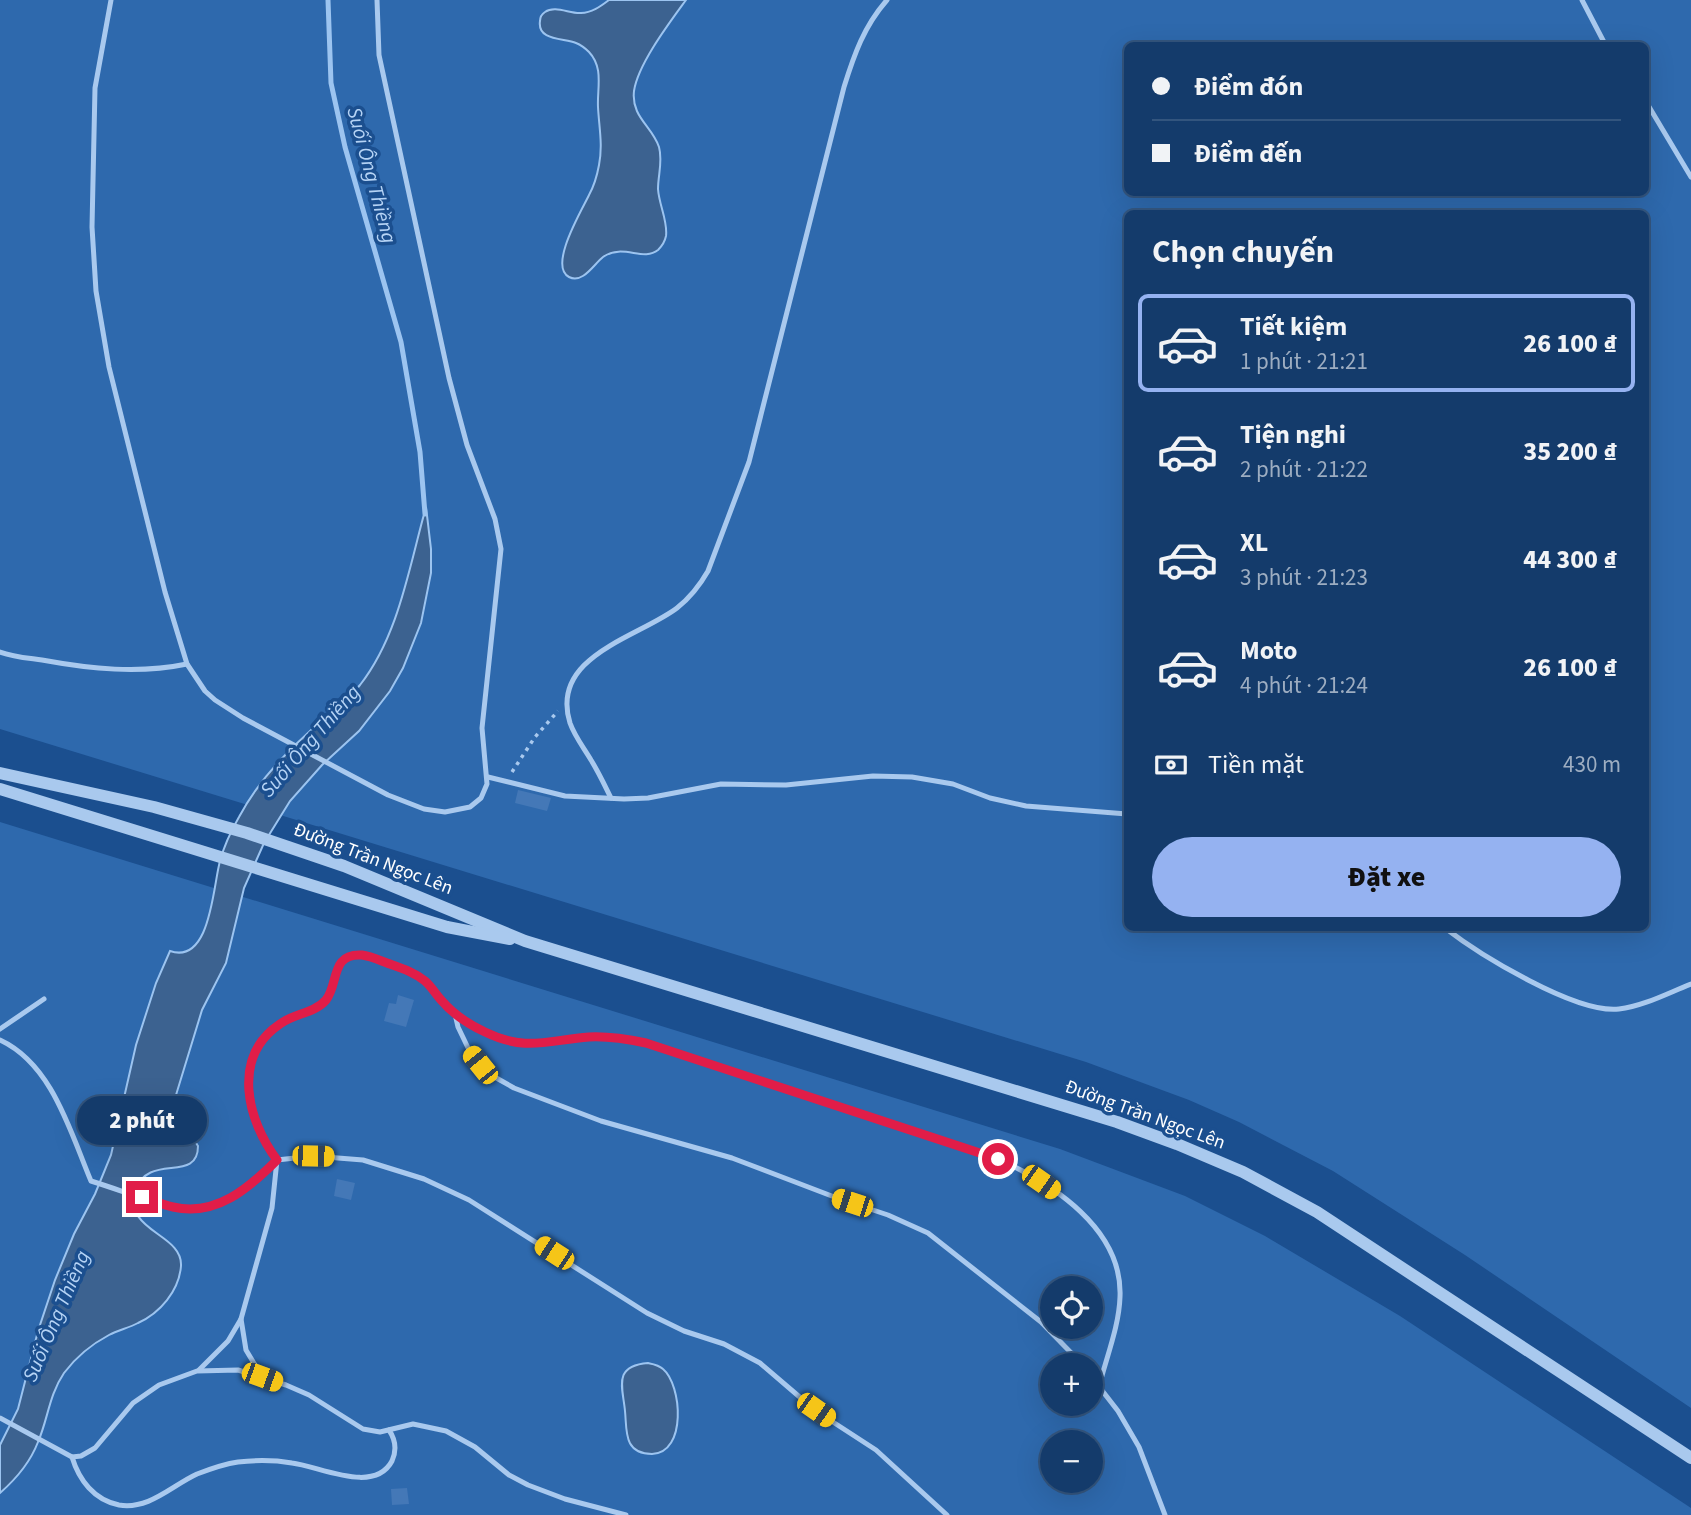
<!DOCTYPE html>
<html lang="vi">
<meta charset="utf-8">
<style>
:root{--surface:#143b6b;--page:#214673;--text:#f1f3f6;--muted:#9dadc1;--line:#33557e;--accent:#95b2f1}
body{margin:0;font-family:"Source Sans 3",sans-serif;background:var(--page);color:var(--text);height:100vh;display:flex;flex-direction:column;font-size:26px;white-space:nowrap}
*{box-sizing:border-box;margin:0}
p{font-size:23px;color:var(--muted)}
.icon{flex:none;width:38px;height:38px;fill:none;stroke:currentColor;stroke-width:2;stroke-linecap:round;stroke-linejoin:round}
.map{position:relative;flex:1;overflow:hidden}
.drawer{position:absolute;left:1124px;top:210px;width:525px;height:721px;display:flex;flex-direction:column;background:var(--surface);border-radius:10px;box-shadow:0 7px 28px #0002,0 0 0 2px var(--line)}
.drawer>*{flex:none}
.top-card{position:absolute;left:1124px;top:42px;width:525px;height:154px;border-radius:10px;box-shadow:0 7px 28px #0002,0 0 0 2px var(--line);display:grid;align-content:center;height:154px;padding:0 28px;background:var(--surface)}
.tools{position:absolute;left:1040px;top:1276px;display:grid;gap:14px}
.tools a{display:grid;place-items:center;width:63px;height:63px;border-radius:50%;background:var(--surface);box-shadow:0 7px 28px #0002,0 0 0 2px var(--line);font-size:35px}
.end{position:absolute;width:32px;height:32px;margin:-16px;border:9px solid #e11d48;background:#fff;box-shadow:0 0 0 4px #fff}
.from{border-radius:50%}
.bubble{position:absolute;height:49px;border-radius:24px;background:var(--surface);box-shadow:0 7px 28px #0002,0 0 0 2px var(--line);font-size:23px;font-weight:800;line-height:49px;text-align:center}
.car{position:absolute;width:21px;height:42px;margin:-21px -10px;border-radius:9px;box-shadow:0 0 5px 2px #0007;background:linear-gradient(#f5c518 24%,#345 0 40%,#f5c518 0 76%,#345 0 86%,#f5c518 0)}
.top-card b{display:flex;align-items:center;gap:24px;height:66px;font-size:26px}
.top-card b+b{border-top:2px solid var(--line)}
.top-card i{width:18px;height:18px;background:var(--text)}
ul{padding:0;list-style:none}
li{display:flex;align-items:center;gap:21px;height:98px;margin:0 14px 10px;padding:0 14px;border:4px solid transparent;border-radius:10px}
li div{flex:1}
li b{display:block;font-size:26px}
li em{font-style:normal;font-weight:800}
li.selected{border-color:var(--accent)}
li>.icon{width:63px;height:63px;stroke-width:1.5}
h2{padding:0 28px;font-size:32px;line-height:84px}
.pay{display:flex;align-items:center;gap:18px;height:77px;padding:0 28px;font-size:26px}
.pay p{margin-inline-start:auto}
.primary-button{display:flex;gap:14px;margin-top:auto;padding:14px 28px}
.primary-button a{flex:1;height:80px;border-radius:42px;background:var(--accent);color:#111;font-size:28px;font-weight:800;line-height:80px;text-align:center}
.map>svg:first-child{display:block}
.green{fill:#2e69ad;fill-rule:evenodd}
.water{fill:#3c6290;stroke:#9cc4f0;stroke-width:2}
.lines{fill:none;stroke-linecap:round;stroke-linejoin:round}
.stream{stroke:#9cc4f0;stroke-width:5}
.building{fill:#4478b7}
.path{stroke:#a9c9ee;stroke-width:3.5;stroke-dasharray:3.5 5;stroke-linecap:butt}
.service{stroke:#a9c9ee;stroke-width:5}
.tertiary{stroke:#a9c9ee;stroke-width:12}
.route{stroke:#e11d48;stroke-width:9}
.labels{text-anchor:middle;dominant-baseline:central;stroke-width:7;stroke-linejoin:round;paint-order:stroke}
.street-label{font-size:19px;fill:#fff;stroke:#1b4f8f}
.water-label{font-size:21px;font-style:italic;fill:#b5d3f5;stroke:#1b4f8f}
</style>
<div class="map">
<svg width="1691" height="1515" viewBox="0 0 1691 1515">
<rect width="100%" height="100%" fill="#1b4f8f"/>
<g class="green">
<path d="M0,0H1691V1408L1465,1255L1333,1171L1239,1122L1189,1100L1086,1062L0,729ZM1127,46H1645V192H1127ZM1127,214H1645V928H1127Z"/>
<path d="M0,822L1060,1149L1185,1196L1265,1236L1400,1316L1691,1508V1515H0ZM1052,1288H1090V1326H1052ZM1052,1365H1090V1404H1052ZM1052,1442H1090V1480H1052Z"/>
</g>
<g class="water">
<path d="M609,0H686C670,22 638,64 634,91C631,117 652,126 659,147C663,161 658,175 658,189C659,205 668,221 666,236C665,241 662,246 658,250C643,262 623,243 603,257C594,264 583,284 569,277C548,266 582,210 589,195C594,186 597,176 599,165C603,145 599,127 598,107C597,88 604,68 589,52C585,48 581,45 576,43C564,38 537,41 540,21C540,17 542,14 545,12C555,5 570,14 581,13C592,13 601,6 609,0Z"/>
<path d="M426,507L431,549V573L421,623L403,668L390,691L359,731L322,765L290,801L264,843L244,888L226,963L202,1010L176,1095L178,1114L198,1146C198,1184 148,1152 136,1190C122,1232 183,1233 181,1266C179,1291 160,1313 138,1323C129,1328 118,1330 109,1335C92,1344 76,1357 64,1373C49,1395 48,1419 38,1442C30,1463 16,1479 0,1493V1445L18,1409L38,1331L55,1280L74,1234L95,1194L111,1155L136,1045L156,983L170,951C211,965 213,885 220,861C224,846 231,831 239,817C256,785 282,756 309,732C326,716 345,703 360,685C399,635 409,567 426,507Z"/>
<path d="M648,1363C653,1364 659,1365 663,1369C682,1385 687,1453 652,1454C623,1454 627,1430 625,1411C623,1388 612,1366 648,1363Z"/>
</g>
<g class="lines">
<path class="stream" d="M328,0L331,83L345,147L401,342L420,452L425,514"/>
</g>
<g class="building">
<path d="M518,790L551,798L547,811L515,803Z"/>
<path d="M398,995L414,1000L406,1027L384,1021L389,1003L396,1004Z"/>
<path d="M337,1179L355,1183L351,1200L334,1196Z"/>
<path d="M407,1488L409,1504L392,1505L391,1489Z"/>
</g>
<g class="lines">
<path class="path" d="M512,772L535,737L558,711"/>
<g class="service">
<path d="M111,0L95,88L92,227L96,291L109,367L165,592L187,664L205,691L215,700L243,718L388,795L424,809L445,812L470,807L481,798L487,784L482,728L501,549L495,519L467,445L449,378L379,55L377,0"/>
<path d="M1582,0L1606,46"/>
<path d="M1645,100L1691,177"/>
<path d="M0,652C13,657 28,658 42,660C91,669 139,674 187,664"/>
<path d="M488,777L565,796L624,799L648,798L721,784L786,785L873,776L912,777L953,784L990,798L1026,806L1127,814"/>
<path d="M611,798C605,786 599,773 591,760C584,748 575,737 570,723C549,656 639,637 677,608C691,597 700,585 708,571L749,462L844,87C854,55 864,26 887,0"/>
<path d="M1445,928C1480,955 1576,1014 1619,1009C1644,1006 1668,993 1691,984"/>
<path d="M455,1014L458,1027L471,1054L491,1075L514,1088L601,1121L732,1158L837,1198L888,1215L928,1233L1041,1322L1083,1365"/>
<path d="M0,1029L44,999"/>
<path d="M0,1040C52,1064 70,1131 91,1181C177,1208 206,1233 277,1160"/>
<path d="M199,1370L228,1341L241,1319"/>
<path d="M261,1375L246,1350L241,1319L272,1208L277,1160"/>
<path d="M1090,1375L1118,1411L1139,1447L1165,1515"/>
<path d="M0,1418L72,1457L81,1456L95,1448L133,1403L159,1385L197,1371L238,1370L286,1385L309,1395L363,1429L380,1432L413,1424L446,1431L475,1447L509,1475L528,1485L565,1499L626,1515"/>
<path d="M72,1457C79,1480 94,1500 119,1505C149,1510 171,1486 197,1474C210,1469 224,1464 238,1462C256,1460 274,1460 292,1463C319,1466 374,1495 392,1461C397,1450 395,1439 389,1430"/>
<path d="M947,1515L876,1450L816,1411L760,1363L724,1344L684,1331L647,1313L469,1200L424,1179L363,1160L313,1156L277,1160C247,1120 231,1058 280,1024C294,1014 315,1013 326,999C339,984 330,952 362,955C371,956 379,960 387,963C399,967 411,971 421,978C430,985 435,993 442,1001C455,1016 476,1030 495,1037C530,1050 554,1040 589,1037C608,1036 627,1039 646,1043L998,1159C1053,1184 1123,1229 1120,1297C1119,1327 1106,1358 1099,1387"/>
</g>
<g class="tertiary">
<path d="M0,773L154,807L247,833L344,866L525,941L1117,1122L1177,1144L1243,1172L1317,1212L1691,1458"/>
<path d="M0,789L447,927L510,939"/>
</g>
</g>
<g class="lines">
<path class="route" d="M142,1197C152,1200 163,1205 173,1207C216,1217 249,1188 277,1160C247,1120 231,1057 280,1024C293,1014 315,1013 326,1000C339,984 330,953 362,955C370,956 379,960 387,963C401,968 414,972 425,981C432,987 436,995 442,1001C453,1014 470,1025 485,1032C526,1052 548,1040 589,1037C608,1036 627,1039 646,1043L998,1159"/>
</g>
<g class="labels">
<g class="street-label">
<text transform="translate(373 859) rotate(21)">Đường Trần Ngọc Lên</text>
<text transform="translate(1145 1115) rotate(20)">Đường Trần Ngọc Lên</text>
</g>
<g class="water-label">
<text transform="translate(372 175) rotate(75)">Suối Ông Thiềng</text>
<text transform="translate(310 741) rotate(-49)">Suối Ông Thiềng</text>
<text transform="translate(56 1316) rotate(-67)">Suối Ông Thiềng</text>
</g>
</g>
</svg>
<div class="tools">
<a><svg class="icon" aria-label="locate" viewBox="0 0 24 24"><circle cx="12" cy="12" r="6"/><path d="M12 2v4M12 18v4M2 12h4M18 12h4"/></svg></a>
<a>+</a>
<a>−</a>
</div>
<i class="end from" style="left:998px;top:1159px"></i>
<i class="end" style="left:142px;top:1197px"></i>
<div class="bubble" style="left:77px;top:1096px;width:130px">2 phút</div>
<i class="car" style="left:480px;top:1065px;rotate:321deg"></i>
<i class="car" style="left:313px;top:1156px;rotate:91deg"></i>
<i class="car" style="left:1041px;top:1182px;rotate:125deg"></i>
<i class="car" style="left:852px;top:1203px;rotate:288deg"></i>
<i class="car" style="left:554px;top:1253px;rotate:303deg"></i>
<i class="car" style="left:262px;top:1377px;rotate:110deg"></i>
<i class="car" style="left:816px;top:1410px;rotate:125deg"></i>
<div class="top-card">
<b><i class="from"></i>Điểm đón</b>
<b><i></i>Điểm đến</b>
</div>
<section class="drawer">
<h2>Chọn chuyến</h2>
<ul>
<li class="selected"><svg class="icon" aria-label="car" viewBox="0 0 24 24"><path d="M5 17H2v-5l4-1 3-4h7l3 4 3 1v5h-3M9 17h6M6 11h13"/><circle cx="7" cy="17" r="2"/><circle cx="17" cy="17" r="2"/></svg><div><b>Tiết kiệm</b><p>1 phút · 21:21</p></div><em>26 100 ₫</em></li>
<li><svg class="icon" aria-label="car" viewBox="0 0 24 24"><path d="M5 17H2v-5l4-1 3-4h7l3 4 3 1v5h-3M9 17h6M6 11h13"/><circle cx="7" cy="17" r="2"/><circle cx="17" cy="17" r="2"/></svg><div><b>Tiện nghi</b><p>2 phút · 21:22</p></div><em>35 200 ₫</em></li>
<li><svg class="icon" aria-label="car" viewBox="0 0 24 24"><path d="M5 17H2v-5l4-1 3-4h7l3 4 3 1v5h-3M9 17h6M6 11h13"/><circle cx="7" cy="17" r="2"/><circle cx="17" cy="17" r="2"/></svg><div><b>XL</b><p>3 phút · 21:23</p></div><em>44 300 ₫</em></li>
<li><svg class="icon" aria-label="car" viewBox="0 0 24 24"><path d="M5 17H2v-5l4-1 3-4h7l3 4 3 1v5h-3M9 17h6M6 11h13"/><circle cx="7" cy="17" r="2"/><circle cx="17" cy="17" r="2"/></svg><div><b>Moto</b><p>4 phút · 21:24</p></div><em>26 100 ₫</em></li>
</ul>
<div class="pay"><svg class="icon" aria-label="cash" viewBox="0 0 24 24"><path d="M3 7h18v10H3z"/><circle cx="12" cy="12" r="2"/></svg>Tiền mặt<p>430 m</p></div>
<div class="primary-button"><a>Đặt xe</a></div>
</section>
</div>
